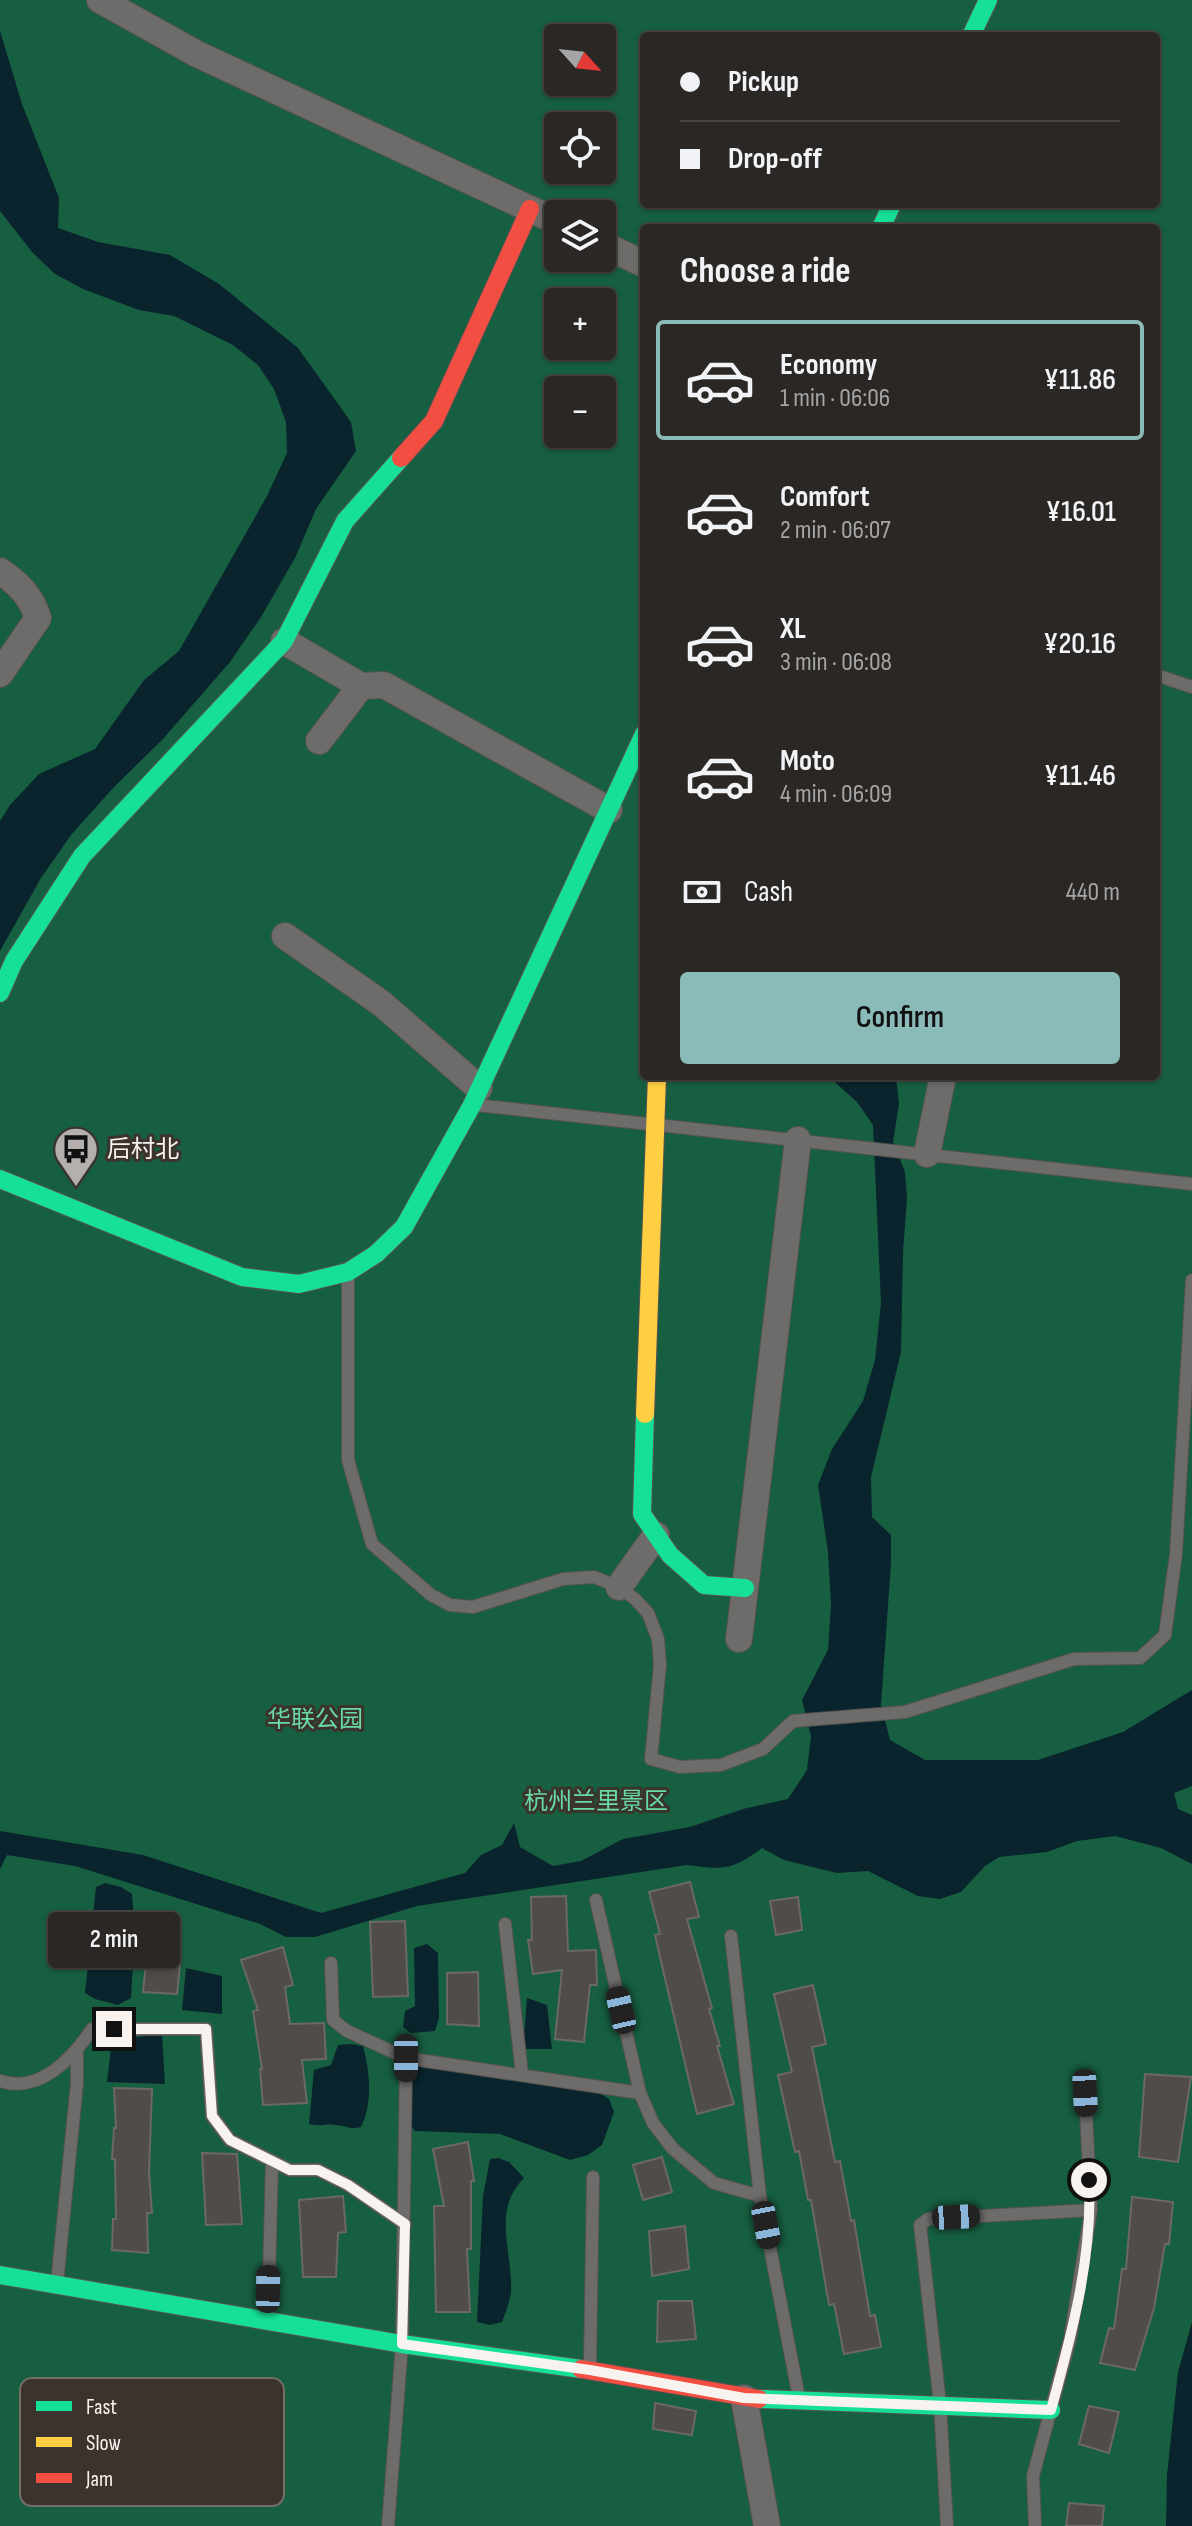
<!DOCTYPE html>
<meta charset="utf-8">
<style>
:root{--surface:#2a2724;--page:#322f2c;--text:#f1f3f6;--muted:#a5a5a6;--line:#464441;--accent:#8bbbb9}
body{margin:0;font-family:"Sofia Sans Condensed","Noto Sans SC",sans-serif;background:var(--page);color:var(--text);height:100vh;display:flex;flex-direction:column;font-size:30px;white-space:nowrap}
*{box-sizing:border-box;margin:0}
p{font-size:26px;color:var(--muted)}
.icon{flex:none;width:44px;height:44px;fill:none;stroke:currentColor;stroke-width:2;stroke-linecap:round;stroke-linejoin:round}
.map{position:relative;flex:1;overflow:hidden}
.sheet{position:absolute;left:640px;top:224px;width:520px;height:856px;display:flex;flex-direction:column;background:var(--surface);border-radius:8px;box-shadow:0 2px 6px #0004,0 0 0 2px var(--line)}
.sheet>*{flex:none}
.hud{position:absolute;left:640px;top:32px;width:520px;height:176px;border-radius:8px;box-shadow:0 2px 6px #0004,0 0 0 2px var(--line);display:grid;align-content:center;height:176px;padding:0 40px;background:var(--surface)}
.needle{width:52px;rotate:117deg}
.fabs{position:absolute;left:544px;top:24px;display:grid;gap:16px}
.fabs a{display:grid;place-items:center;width:72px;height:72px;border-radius:8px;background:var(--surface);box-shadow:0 2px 6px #0004,0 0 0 2px var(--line);font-size:40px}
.end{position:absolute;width:36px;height:36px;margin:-18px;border:10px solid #f9f3f0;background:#111;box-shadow:0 0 0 4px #111}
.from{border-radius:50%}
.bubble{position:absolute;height:56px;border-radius:8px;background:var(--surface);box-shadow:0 2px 6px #0004,0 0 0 2px var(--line);font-size:26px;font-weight:600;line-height:56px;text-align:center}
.car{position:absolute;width:24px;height:48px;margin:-24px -12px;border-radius:10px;box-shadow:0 0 6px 2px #0007;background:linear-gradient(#222 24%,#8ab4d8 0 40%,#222 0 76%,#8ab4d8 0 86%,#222 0)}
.hud b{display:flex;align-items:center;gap:28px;height:76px;font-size:30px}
.hud b+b{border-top:2px solid var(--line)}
.hud i{width:20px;height:20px;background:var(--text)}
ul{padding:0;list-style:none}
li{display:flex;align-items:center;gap:24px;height:120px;margin:0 16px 12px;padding:0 24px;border:4px solid transparent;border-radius:8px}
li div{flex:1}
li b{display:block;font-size:30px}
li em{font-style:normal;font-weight:600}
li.selected{border-color:var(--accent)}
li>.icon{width:72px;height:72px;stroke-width:1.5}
h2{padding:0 40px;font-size:36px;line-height:96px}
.pay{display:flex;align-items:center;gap:20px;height:88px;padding:0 40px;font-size:30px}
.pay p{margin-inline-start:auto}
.action{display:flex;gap:16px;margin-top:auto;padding:16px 40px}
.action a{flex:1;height:92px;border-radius:8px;background:var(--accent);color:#111;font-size:32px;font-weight:600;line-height:92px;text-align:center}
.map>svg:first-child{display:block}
.green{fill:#175f41;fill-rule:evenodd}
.water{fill:#09242c}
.building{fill:#4f4c49;stroke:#6c6865;stroke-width:2}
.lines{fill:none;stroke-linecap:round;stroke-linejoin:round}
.lane-casing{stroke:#565350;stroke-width:14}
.street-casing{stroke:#565350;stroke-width:28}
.fast-casing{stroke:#565350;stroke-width:20}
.slow-casing{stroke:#565350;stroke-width:20}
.jam-casing{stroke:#565350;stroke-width:20}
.lane{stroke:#6e6c6a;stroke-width:12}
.street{stroke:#6e6c6a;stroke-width:26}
.fast{stroke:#16e098;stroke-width:18}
.slow{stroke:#ffcf43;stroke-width:18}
.jam{stroke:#f24e42;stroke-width:18}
.route{stroke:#f9f3f0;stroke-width:10}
.labels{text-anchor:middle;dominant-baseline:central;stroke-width:6;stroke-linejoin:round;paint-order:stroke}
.poi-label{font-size:24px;fill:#f9f3f0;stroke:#3b332d;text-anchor:start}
.park-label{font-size:24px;fill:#68daa4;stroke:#3b332d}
.key{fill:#3b332d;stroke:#746d68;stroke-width:2}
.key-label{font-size:22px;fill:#f9f3f0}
</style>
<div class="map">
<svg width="1192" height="2526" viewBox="0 0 1192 2526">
<rect width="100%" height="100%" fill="#383430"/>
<path class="green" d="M0,0H1192V2526H0ZM644,36H1156V204H644ZM558,38H602V82H558ZM558,126H602V170H558ZM558,214H602V258H558ZM644,228H1156V1076H644ZM558,302H602V346H558ZM558,390H602V434H558Z"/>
<g class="water">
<path d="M0,31L22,104L59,198L58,228L98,242L170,255L219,284L298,348L351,422L356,451L316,509L295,558L261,617L230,662L162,740L114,787L71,835L41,878L0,951V821L10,805L39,774L95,749L144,680L179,651L267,496L287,453L286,422L274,389L258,365L233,345L174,316L139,310L83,289L55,274L32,252L0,211Z"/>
<path d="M828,1076H896L899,1104L893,1142L905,1172L907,1198L903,1252L901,1352L871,1477L872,1517L891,1535V1563L881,1705L890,1740L925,1760H1038L1123,1732L1192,1690V1786L1174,1793L1178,1809L1192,1815V1864L1161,1848L1115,1836L1077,1841L1047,1852L999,1857L985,1866L961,1892L940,1899L918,1896L868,1871L837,1873L784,1860L762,1848C733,1870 723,1870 687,1865L417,1906L315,1937H286L260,1924L75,1866L7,1855L0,1869V1831L12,1833L143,1855L321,1913L465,1873L481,1855L502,1845L514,1823L520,1847L553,1866L581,1861L623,1839L690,1827L743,1809L788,1799L807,1770L811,1736L802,1700L828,1650L831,1605L828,1552L818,1485L832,1449L863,1401L875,1360L881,1303L873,1125L857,1102Z"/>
<path d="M105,1883L121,1887L132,1894L135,1932L131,1998L118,2005L95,1999L85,1993L96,1887Z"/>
<path d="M427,1944L438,1953L439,2018L435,2031L411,2033L403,2027L405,2011L415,2006L414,1948Z"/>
<path d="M186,1968L222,1976V2014L182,2010Z"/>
<path d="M527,1998L547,2005L552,2049H523Z"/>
<path d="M162,2034L165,2084L107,2082L112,2040Z"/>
<path d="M350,2044L363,2046C370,2071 373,2104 361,2127C350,2130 347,2126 336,2125C327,2123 319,2127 309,2124L314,2070L331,2065L338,2045Z"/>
<path d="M412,2062L596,2091L609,2099L614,2112L602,2145L588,2155L570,2160L500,2134L415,2131L408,2123L407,2074Z"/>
<path d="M498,2158L509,2162L524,2178C491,2211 513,2251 511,2292C510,2302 505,2313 502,2322L490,2325L477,2322L483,2196L490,2159Z"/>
<path d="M1192,2322V2526H1166L1167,2475L1178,2372Z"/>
</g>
<g class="building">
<path d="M690,1882L699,1917L687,1919L712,2008L709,2009L720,2046H717L734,2104L697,2114L663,1970L655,1935L660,1934L649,1892Z"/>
<path d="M566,1896L568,1951L596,1950L597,1985H590L584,2042L555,2039L562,1970L533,1974L528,1940H532L531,1897Z"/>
<path d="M798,1897L802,1930L776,1935L770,1901Z"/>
<path d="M405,1921L408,1996L373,1997L370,1922Z"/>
<path d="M283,1947L293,1985L285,1987L290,2024L324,2023L326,2059L302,2060L307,2103L263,2105L260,2069H262L253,2011L258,2010L241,1960Z"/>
<path d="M147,1954L181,1955L177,1994L143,1992Z"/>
<path d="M478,1972L479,2026L447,2024V1973Z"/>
<path d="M813,1985L826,2044L812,2047L835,2162L840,2161L851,2221L854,2220L870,2316L875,2315L881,2347L844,2354L834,2304L829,2305L811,2200H808L799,2151L795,2152L778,2075L792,2072L774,1994Z"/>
<path d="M1145,2074L1191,2077L1178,2162L1139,2157Z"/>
<path d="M114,2088L152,2089L149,2172L152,2213H147L148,2253L112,2250L113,2219H116L115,2159H112L114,2128H116Z"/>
<path d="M468,2142L474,2181H471V2249H467L470,2312H436L434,2206H444L433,2149Z"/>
<path d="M202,2153L237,2154L242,2224L206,2225Z"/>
<path d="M662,2157L672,2192L643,2200L633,2165Z"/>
<path d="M343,2196L346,2232L338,2233L336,2277H303L299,2200Z"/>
<path d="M1132,2197L1173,2202L1169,2244H1165L1154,2308L1135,2370L1100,2363L1109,2328L1114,2329L1122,2269H1126Z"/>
<path d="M685,2226L689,2269L652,2276L649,2231Z"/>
<path d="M658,2301H692L696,2339L657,2342Z"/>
<path d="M655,2403L696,2411L692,2435L653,2429Z"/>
<path d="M1089,2406L1119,2412L1109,2453L1079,2444Z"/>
<path d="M1069,2503L1104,2506L1102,2526H1066Z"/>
</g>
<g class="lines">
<g class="lane-casing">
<g id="lane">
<path d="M1156,675L1192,687"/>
<path d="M476,1105L1192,1184"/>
<path d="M348,1276V1460L372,1544L431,1595L450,1605L473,1607L563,1579L594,1577L619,1587L635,1599L648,1613L658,1639L660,1665L651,1759L680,1767L721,1765L763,1749L793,1721L905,1712L1074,1659L1140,1658L1165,1635L1176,1554L1192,1280"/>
<path d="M596,1900L640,2093L653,2123L673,2149L714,2183L760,2196"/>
<path d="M505,1924L522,2074"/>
<path d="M731,1936L760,2196L799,2398"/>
<path d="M331,1963L333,2020L347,2031L406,2058L640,2093"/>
<path d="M0,2081C39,2094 72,2059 92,2029H206L212,2116L230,2140L290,2170H318L348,2185L405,2224"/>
<path d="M57,2283L77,2083V2051"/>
<path d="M268,2317L272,2161"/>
<path d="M590,2365L593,2177"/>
<path d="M388,2526L402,2344L406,2058"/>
<path d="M947,2526L940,2404L920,2225L928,2219L1091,2210"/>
<path d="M1035,2526L1033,2476L1070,2339L1091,2210L1085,2093"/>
</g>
</g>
<g class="street-casing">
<g id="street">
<path d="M100,0L197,54L558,222"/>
<path d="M602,244L644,264"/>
<path d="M0,571C19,584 31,596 38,618L0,674"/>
<path d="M284,641L361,686L384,685L609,810"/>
<path d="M319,741L361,686"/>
<path d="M285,936L381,1003L479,1088"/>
<path d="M927,1154L943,1076"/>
<path d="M619,1587L656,1535"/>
<path d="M739,1639L798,1140"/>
<path d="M744,2398L767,2526"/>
</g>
</g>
<g class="fast-casing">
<g id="fast">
<path d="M971,36L988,0"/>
<path d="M881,228L892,204"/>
<path d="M0,993L14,961L82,856L284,641L345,521L401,458"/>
<path d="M0,1179L242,1277L299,1284L348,1272L376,1254L404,1227L472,1105L644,734"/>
<path d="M645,1414L642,1514L670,1555L704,1585L745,1588"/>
<path d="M0,2275L402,2344L581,2369"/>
<path d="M759,2399L1051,2410"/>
</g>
</g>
<g class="slow-casing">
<path id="slow" d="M645,1414L657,1076"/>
</g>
<g class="jam-casing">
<g id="jam">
<path d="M401,458L434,421L530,209"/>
<path d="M581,2369L759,2399"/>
</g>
</g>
<use href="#lane" class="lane"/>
<use href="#street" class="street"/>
<use href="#fast" class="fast"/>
<use href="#slow" class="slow"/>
<use href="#jam" class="jam"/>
</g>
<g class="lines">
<path class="route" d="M114,2029H206L212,2116L230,2140L290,2170H318L348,2185L405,2224L402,2344L590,2370L744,2398L1051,2410C1071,2337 1093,2257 1089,2180"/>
</g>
<defs>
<g id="bus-pin" transform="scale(2.3)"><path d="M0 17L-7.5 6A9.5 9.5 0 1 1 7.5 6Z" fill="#b5b0ad" stroke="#3b332d"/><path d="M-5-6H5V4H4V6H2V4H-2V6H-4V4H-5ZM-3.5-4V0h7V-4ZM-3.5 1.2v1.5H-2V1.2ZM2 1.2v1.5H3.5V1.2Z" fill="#111"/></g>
</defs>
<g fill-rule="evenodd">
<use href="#bus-pin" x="76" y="1149"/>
</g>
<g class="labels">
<g class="poi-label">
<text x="107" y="1149">后村北</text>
</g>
<g class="park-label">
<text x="315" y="1719">华联公园</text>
<text x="596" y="1801">杭州兰里景区</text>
</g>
</g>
<rect x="20" y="2378" width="264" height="128" rx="12" class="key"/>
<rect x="36" y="2401" width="36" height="10" fill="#16e098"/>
<rect x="36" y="2437" width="36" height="10" fill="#ffcf43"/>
<rect x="36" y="2473" width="36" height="10" fill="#f24e42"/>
<g class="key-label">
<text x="86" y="2414">Fast</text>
<text x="86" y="2450">Slow</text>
<text x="86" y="2486">Jam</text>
</g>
</svg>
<div class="fabs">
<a><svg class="needle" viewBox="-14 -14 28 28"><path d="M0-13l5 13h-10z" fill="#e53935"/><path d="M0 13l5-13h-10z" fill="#a5a5a6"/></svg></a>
<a><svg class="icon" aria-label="locate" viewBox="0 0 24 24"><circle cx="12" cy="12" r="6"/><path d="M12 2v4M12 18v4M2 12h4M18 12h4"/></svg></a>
<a><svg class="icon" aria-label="layers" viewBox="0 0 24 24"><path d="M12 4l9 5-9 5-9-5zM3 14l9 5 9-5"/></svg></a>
<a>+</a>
<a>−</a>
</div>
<i class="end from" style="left:1089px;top:2180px"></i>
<i class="end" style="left:114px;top:2029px"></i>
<div class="bubble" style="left:48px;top:1912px;width:132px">2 min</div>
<i class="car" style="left:621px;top:2010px;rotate:347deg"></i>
<i class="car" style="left:406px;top:2058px;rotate:180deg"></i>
<i class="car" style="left:1085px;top:2093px;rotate:177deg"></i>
<i class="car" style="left:956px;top:2217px;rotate:87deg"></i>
<i class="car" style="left:766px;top:2225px;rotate:169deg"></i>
<i class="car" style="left:268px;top:2289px;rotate:1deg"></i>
<div class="hud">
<b><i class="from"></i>Pickup</b>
<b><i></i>Drop-off</b>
</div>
<section class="sheet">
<h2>Choose a ride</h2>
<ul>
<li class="selected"><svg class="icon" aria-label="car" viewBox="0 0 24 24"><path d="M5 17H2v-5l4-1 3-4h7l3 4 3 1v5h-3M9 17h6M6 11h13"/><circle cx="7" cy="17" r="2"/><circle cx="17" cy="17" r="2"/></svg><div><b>Economy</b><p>1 min · 06:06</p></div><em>¥11.86</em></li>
<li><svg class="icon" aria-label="car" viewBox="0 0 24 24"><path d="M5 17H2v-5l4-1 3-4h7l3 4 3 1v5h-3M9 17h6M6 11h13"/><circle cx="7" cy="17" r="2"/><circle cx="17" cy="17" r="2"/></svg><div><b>Comfort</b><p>2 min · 06:07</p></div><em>¥16.01</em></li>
<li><svg class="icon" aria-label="car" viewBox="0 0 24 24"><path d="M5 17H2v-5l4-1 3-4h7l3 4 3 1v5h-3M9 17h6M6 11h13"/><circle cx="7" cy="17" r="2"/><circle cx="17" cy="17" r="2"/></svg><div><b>XL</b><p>3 min · 06:08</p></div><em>¥20.16</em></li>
<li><svg class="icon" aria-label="car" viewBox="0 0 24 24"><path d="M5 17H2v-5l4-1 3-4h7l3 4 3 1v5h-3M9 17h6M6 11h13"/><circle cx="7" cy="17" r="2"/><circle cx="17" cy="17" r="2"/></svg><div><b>Moto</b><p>4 min · 06:09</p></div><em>¥11.46</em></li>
</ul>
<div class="pay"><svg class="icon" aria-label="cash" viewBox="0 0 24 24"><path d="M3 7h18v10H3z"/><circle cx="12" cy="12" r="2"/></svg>Cash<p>440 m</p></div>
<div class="action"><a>Confirm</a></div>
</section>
</div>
